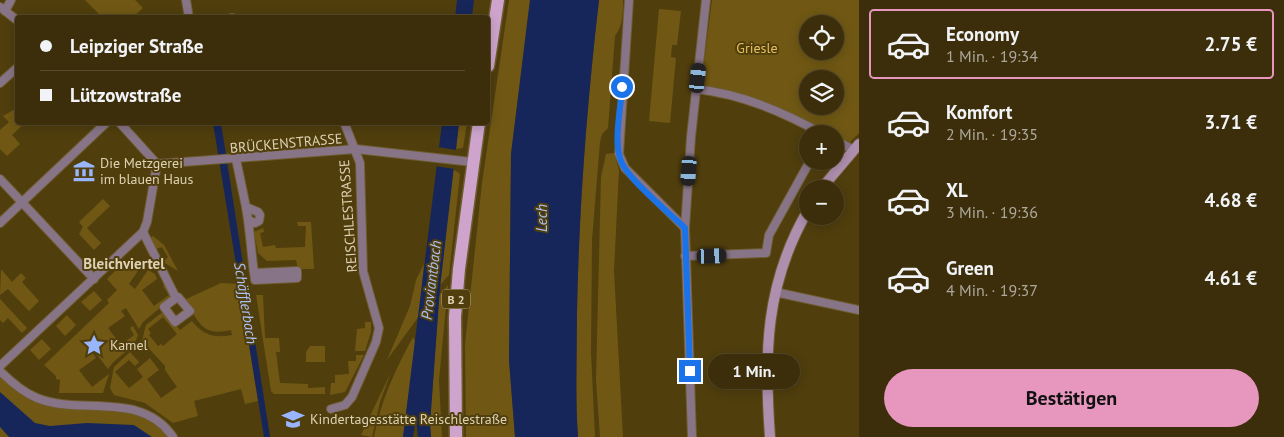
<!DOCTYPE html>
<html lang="de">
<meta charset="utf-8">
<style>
:root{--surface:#3c2e0a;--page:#473a18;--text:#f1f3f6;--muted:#aca89c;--line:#554a2b;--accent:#e797bd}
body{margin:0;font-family:"PT Sans",sans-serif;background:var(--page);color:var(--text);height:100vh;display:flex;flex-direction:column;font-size:19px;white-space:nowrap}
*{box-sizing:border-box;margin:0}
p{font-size:16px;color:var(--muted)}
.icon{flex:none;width:28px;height:28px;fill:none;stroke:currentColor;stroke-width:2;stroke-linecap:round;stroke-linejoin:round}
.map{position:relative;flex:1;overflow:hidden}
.drawer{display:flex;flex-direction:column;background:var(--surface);width:425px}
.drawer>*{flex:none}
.banner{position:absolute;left:15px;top:15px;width:475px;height:110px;border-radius:5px;box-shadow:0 2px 12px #0003,0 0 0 1px var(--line);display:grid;align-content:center;height:110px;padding:0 25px;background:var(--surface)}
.buttons{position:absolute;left:799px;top:15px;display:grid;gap:10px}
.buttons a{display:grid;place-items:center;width:45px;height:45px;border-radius:50%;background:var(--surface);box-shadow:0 2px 12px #0003,0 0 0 1px var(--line);font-size:25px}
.end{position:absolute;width:22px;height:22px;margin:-11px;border:6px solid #1a73e8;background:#fff;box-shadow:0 0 0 2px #fff}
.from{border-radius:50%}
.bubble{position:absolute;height:35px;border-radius:18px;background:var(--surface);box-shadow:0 2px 12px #0003,0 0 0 1px var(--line);font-size:16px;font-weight:700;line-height:35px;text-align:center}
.car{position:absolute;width:15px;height:30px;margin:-15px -8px;border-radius:6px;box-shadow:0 0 4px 1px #0007;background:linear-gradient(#222 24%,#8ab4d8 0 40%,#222 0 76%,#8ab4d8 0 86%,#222 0)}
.banner b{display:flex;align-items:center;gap:18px;height:48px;font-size:19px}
.banner b+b{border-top:1px solid var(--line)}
.banner i{width:12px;height:12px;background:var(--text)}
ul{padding:9px 0 0;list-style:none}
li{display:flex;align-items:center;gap:15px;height:70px;margin:0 10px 8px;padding:0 15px;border:2px solid transparent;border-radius:5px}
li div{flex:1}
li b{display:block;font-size:19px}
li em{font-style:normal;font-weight:700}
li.on{border-color:var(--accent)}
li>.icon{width:45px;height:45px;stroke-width:1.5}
.cta{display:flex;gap:10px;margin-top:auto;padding:10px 25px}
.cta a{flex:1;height:58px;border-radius:30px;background:var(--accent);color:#111;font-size:20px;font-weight:700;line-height:58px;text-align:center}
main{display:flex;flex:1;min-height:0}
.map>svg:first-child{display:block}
.green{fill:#705814;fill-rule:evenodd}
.water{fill:#17265a}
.pier{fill:#503e0d}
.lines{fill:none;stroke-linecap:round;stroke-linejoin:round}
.street-casing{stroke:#6d5c2e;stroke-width:10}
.secondary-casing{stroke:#6d5c2e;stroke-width:12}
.primary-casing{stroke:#6d5c2e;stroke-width:15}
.street{stroke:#887487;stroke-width:8}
.secondary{stroke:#af8fae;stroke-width:10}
.primary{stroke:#cea4cc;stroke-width:12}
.route{stroke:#1a73e8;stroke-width:6}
.labels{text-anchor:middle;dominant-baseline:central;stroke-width:4;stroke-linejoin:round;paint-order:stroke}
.shield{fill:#503e0d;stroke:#b4a682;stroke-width:1}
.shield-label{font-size:12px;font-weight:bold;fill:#dfd2b4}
.park-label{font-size:14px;fill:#e6bf5d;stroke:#503e0d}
.street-label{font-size:14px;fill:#dfd2b4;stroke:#503e0d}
.poi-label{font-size:14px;fill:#dfd2b4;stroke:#503e0d;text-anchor:start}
.water-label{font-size:15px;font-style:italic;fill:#abc0f2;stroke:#503e0d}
.neighbourhood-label{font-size:15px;font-weight:bold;fill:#dfd2b4;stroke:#503e0d}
</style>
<main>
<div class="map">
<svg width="859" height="437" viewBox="0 0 859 437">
<rect width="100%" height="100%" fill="#503e0d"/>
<g class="green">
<path d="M85,0H135L143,8L133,17H102Z"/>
<path d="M509,0H530L511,154L509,360L515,437H466L465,344L482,183Z"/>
<path d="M599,0H623C623,14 623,25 615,36L608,128L602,134L600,142L592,240L591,352L595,437H578C575,395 577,353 577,311C579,207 587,103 599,0Z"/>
<path d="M712,0H859V133L849,143C805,118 756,95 704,86L702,80ZM808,24H835V51H808ZM808,79H835V106H808Z"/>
<path d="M659,9L681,11L677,45H672L671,57L676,58L670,123L649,121Z"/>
<path d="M15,109L17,112L18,122L25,123L12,135L20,144L7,156L0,149V130L9,122L3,116Z"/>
<path d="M459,123H467L463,148L456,149Z"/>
<path d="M614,153L619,170L614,271L623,437H600L596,380L601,177L606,154Z"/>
<path d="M453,169L460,174L449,275L440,285Z"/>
<path d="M103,199L110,206L87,228L101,243L94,250L79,234L83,227L79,222Z"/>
<path d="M297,222H311L314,269H298L296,260L267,261L258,253L254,232L263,228L264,232L260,233L263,247L275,245L276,248L305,247L306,226H298Z"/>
<path d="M153,236L164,245L178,271L163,262L168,257L162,247L156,249L150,238Z"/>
<path d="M126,260L134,266L137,262L142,265L129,284L135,289L148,270L155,274L157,279L142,290L154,306L169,295L163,286L166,284L173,297L143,322L139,329L126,308L121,311L125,316L108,328L121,345L134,335L130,328L133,326L138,335C134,350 116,356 108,369L94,351L92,352L96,358L79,370L92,387L109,374L103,393H59L60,380L56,379V376L44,365L109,303L107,300L117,290L107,279Z"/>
<path d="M424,264L419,316L387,360L410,306L416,280Z"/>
<path d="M1,269L12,282L21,273L26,278L22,282L39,301L29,311L8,289L0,295Z"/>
<path d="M221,283L239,284L258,401L245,404L241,389L194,401L198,416L173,423L145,403L114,395L110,388L114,367L130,352L139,362L135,366L129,360L115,372L129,388L143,377L137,369L150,358L159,370L147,379L161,398L177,387L165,370V366L142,341L146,325L164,311L180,330L192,321C204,336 214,338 232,335L231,330C200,337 200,321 184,300ZM163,317L177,334L163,346L161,344L158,346L149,335L151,333L148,329Z"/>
<path d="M448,285L439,380L442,437H431L430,424L439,296Z"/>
<path d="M94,291L102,300L90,311L81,302Z"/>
<path d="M256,295H263L265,338H279L280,352H276L280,383L308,384V388L325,387V394H274L271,391Z"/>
<path d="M0,299L27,328L22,333L8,318L3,323L0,320Z"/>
<path d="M67,315L76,325L65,336L56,326Z"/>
<path d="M365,322H371V332L365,351H355L357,329L365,328Z"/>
<path d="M413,337L416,343L403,437H374C380,402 396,368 413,337Z"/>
<path d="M42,339L51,349L39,360L30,350Z"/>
<path d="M310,346H325V362H306V352Z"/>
<path d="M356,355H364L345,392L330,395L331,383H335V375L349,374L348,361H356Z"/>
<path d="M391,372L380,402L372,437L361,435Z"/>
<path d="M0,375C11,386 21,396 37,402C79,417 139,394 170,437H0Z"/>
</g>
<g class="water">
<path d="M457,0H474L472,17L455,18Z"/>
<path d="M530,0H599C587,103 579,207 577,311C577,353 575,395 578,437H515L509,360L511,154Z"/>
<path d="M213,123H221L270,437H264Z"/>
<path d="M442,123H459L440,288L430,424L431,437H418L416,419L413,437H403Z"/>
<path d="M0,392L35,423L50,426L87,423L134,425L152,437H9L0,427Z"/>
</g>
<path class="pier" d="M437,147L457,150L455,169L434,166Z"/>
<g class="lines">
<g class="street-casing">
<g id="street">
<path d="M186,0L189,18"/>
<path d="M629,0L619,154L625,168L685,228"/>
<path d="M0,7L18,21"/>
<path d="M5,11L11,0"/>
<path d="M231,18H233"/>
<path d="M0,83L18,67"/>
<path d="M696,89C742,94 783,112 823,134"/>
<path d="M119,122L157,164"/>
<path d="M835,140L854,150"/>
<path d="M236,159L246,207"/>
<path d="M157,164L356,149L472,162"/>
<path d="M0,179L94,279"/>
<path d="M248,220L255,223L259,221L260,215L258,212L246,207C250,229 251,251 254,273L255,280L297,278V271L254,273"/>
<path d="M0,223L107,122"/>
<path d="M143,232L176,298L178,297L190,311L175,322L164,307L176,298"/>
<path d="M685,256L766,253L769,235L810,161"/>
<path d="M775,292L859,310"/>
<path d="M0,366L143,232L147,222L157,164"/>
<path d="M0,371C11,382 22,392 37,398C81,416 141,390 173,437"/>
<path d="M331,409L345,405L352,397L376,342L379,328L363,271L360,163L344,122"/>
<path d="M692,437L685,228L691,137L706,0"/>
</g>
</g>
<g class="secondary-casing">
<g id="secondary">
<path d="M821,189L859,144"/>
<path d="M770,437C764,354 765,284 808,210"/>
</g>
</g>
<g class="primary-casing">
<g id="primary">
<path d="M488,66L498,0"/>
<path d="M456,437L455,317L459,269L479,122"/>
</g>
</g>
<use href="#street" class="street"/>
<use href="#secondary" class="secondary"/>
<use href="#primary" class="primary"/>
</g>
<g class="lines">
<path class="route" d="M622,87C621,109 613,140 621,161C627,178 670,214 685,228L690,371"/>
</g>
<defs>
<g id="museum-bare" transform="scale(1.725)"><path d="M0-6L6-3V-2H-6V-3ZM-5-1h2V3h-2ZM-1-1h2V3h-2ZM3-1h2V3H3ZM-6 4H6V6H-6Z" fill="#99b5fd" stroke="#503e0d" stroke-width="2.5" paint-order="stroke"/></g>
<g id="sight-bare" transform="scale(1.725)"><path d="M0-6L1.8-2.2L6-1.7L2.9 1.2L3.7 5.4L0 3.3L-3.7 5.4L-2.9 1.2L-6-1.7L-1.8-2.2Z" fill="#99b5fd" stroke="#503e0d" stroke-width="2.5" paint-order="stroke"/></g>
<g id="school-bare" transform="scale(1.725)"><path d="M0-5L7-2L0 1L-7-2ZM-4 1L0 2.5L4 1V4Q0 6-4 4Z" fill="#99b5fd" stroke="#503e0d" stroke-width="2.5" paint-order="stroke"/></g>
</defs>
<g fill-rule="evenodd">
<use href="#museum-bare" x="84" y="171"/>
<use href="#sight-bare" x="94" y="345"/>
<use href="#school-bare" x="293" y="419"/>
</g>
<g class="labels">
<rect class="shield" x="442" y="289.5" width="28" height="19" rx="4"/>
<g class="shield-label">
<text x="456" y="299">B 2</text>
</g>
<g class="park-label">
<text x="757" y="48">Griesle</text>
</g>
<g class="street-label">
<text transform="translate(286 143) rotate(-5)">BRÜCKENSTRASSE</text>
<text transform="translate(348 216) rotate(-94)">REISCHLESTRASSE</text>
</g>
<g class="poi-label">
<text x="100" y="163">Die Metzgerei<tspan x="100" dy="16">im blauen Haus</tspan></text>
<text x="110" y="345">Kamel</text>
<text x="310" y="419">Kindertagesstätte Reischlestraße</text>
</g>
<g class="water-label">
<text transform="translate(541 218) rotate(-90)">Lech</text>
<text transform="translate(431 280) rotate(-83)">Proviantbach</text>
<text transform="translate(246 303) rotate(81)">Schäfflerbach</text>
</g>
<g class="neighbourhood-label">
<text x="124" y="263">Bleichviertel</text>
</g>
</g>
</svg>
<div class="buttons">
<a><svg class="icon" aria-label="locate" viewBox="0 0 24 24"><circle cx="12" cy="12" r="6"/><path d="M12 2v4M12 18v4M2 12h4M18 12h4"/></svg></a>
<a><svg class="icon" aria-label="layers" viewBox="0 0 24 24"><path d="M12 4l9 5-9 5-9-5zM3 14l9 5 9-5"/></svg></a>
<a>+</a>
<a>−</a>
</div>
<i class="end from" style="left:622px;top:87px"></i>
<i class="end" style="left:690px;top:371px"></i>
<div class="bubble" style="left:708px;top:354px;width:92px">1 Min.</div>
<i class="car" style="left:698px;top:78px;rotate:6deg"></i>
<i class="car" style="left:689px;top:171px;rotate:184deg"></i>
<i class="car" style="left:712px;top:256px;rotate:88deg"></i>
<div class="banner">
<b><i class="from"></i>Leipziger Straße</b>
<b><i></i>Lützowstraße</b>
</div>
</div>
<section class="drawer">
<ul>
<li class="on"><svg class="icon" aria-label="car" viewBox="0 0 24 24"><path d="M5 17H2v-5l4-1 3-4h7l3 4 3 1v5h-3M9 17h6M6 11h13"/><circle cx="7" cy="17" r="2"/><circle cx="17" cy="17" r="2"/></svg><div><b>Economy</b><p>1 Min. · 19:34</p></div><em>2.75 €</em></li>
<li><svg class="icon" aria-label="car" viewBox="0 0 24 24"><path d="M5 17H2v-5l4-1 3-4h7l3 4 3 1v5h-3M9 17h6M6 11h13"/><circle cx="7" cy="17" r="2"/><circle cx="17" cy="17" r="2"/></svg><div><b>Komfort</b><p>2 Min. · 19:35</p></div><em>3.71 €</em></li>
<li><svg class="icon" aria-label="car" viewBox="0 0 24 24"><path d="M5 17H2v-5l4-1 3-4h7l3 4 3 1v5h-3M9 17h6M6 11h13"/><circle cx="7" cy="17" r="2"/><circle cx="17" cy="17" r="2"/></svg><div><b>XL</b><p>3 Min. · 19:36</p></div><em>4.68 €</em></li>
<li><svg class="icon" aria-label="car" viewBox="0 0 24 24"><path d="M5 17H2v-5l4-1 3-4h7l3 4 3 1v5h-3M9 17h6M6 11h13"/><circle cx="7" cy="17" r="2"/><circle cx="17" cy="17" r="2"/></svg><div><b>Green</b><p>4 Min. · 19:37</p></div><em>4.61 €</em></li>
</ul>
<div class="cta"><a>Bestätigen</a></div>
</section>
</main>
